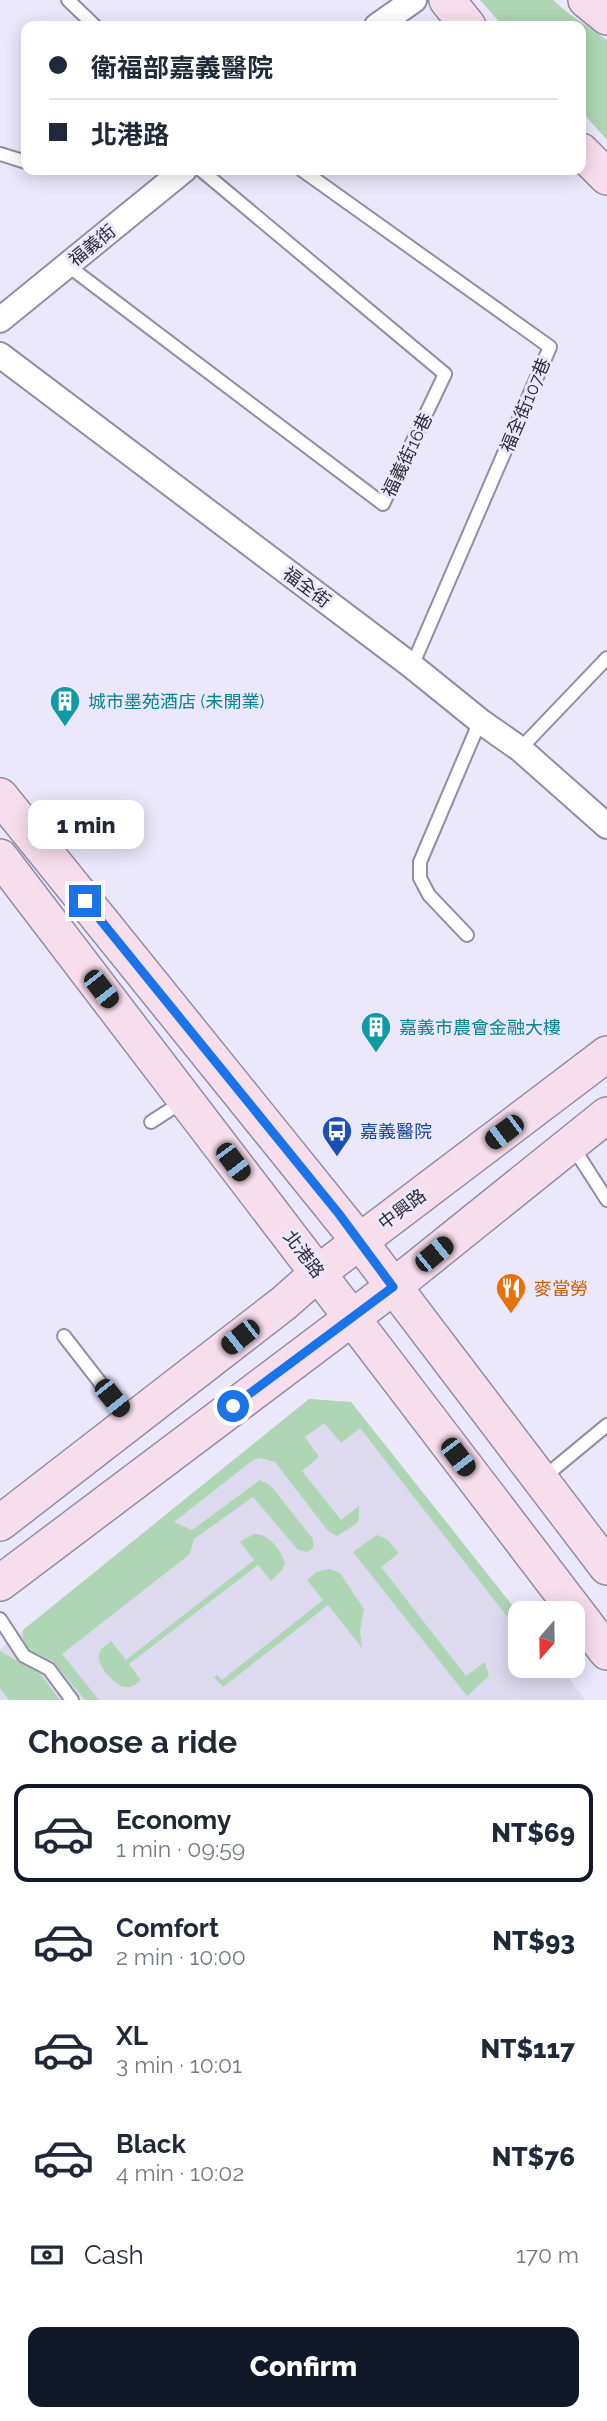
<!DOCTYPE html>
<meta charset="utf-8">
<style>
:root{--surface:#fff;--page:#f2f2f3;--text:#1f2937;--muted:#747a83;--line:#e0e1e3;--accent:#111827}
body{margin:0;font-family:Raleway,"Noto Sans TC",sans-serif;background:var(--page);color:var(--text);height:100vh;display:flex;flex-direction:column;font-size:26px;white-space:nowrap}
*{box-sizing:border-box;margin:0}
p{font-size:23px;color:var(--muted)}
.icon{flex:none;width:38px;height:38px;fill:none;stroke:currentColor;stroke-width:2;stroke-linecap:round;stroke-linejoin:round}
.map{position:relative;height:1700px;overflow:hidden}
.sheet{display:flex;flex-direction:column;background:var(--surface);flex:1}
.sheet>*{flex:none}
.guide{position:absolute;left:21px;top:21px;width:565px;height:154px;border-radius:14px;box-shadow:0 4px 18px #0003;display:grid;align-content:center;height:154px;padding:0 28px;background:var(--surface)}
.needle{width:46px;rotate:200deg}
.controls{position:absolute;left:508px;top:1601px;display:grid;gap:14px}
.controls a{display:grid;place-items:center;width:77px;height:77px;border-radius:14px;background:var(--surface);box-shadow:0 4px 18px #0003;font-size:35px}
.end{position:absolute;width:32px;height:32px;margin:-16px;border:9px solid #1a73e8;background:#fff;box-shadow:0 0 0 4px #fff}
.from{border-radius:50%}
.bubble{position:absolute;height:49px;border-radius:14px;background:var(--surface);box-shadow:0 4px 18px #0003;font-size:23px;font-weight:800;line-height:49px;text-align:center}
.car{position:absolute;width:21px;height:42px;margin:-21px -10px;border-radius:9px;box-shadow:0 0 5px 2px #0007;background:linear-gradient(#222 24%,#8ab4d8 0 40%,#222 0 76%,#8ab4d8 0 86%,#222 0)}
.guide b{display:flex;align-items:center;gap:24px;height:66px;font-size:26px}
.guide b+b{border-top:2px solid var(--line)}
.guide i{width:18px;height:18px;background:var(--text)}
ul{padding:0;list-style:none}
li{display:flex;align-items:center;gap:21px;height:98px;margin:0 14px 10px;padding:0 14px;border:4px solid transparent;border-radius:14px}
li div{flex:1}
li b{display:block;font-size:26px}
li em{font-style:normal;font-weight:800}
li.active{border-color:var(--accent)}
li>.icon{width:63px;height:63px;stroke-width:1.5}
h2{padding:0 28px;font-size:32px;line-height:84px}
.pay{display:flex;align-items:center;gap:18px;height:77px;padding:0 28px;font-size:26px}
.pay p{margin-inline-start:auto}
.primary-button{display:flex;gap:14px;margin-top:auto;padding:14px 28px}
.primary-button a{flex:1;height:80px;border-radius:14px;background:var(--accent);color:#fff;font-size:28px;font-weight:800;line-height:80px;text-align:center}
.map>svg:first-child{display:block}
.medical{fill:#dddaf0}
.green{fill:#aed6b4}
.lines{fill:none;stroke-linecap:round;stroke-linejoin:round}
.lane-casing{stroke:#918da3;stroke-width:16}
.street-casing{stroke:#918da3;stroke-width:28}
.secondary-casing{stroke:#918da3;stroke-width:38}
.lane{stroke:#fff;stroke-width:12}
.street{stroke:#fff;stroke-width:24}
.secondary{stroke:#f7deec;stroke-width:35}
.route{stroke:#1a73e8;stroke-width:9}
.labels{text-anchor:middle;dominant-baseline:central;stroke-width:6;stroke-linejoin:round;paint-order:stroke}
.street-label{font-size:18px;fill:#2c2a33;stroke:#ece8fc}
.culture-label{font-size:18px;fill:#0d838f;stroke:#ece8fc;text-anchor:start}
.transit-label{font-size:18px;fill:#164399;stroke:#ece8fc;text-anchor:start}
.food-label{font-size:18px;fill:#c56008;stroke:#ece8fc;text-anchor:start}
</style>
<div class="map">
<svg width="607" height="1700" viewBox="0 0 607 1700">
<rect width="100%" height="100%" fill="#ece8fc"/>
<path class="medical" d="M309,1399L351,1402L520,1615V1666H560L585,1700H0V1649Z"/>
<g class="green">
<path d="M480,0H553L568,13L607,40V140L581,111V26H503Z"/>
<path d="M309,1399L351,1402L520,1615V1633L360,1428L341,1443L324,1423L305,1437L319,1457L302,1471L341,1520L359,1506V1519L356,1524L337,1536L328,1531L275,1462L260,1458L253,1460L174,1522L192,1530L260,1480L271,1486L313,1539V1548L308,1552L298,1550L253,1497L194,1539L190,1554L62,1654L99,1700H85L53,1661L28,1650L23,1642V1630Z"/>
<path d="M254,1534C268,1533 281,1550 285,1563L282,1570L271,1581L258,1565L129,1664L141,1680C136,1684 132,1688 126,1687C115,1687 96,1665 99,1654C101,1648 106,1645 111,1641L126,1660L254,1560L240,1542Z"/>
<path d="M377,1535L387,1539L399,1553L381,1567L466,1676L485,1662L489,1676L467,1696L353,1552Z"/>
<path d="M330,1569L340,1573L364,1609L360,1631L362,1648L328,1605L223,1687L214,1677L217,1675L222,1680L323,1600L307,1580L316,1572Z"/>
<path d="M0,1651L40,1674L60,1700H9L0,1688Z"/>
</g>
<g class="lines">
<g class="lane-casing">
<g id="lane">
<path d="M68,0L95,26"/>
<path d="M0,154L26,162"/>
<path d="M302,170L550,347L412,666"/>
<path d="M67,265L383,504L445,374L201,170"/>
<path d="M520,749L607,658"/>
<path d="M467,935L429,895L420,878V862L480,721"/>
<path d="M151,1122L182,1102"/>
<path d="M573,1147L607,1200"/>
<path d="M64,1336L130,1421"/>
<path d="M543,1478L607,1425"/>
<path d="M0,1619L24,1656L49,1669L72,1700"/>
</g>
</g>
<g class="street-casing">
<g id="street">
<path d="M377,26L414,0"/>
<path d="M0,320L184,170"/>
<path d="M0,355L412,666L480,721L520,749L607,826"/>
</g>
</g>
<g class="secondary-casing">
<g id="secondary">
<path d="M447,0L468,26"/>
<path d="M586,0L607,17"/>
<path d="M581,151L607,177"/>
<path d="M0,796L360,1242L607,1567"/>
<path d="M0,857L607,1652"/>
<path d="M0,1523L284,1303L318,1273L607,1054"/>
<path d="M0,1583L393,1287L607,1115"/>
</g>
</g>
<use href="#lane" class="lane"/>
<use href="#street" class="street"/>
<use href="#secondary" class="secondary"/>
</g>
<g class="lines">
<path class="route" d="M85,901L339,1214L393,1287L233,1406"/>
</g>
<defs>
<g id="building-pin" transform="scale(1.575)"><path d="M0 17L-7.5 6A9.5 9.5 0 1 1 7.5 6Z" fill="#0f9aa8" stroke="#ece8fc"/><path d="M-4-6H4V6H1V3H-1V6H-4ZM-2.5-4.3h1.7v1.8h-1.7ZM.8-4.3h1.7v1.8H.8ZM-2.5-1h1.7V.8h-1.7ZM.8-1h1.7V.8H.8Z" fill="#fff"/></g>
<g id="bus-pin" transform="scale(1.575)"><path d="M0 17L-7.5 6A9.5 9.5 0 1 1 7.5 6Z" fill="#1a4fb4" stroke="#ece8fc"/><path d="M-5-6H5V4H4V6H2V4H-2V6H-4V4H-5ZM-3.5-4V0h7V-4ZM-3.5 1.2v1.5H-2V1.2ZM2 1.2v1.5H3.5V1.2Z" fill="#fff"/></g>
<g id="restaurant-pin" transform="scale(1.575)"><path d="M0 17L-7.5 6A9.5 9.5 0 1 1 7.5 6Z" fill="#e8710a" stroke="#ece8fc"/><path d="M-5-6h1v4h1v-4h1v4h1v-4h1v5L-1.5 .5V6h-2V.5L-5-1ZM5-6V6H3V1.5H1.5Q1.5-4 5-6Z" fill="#fff"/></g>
</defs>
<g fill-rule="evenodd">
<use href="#building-pin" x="65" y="701"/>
<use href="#building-pin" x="376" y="1027"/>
<use href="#bus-pin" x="337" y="1131"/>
<use href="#restaurant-pin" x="511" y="1288"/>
</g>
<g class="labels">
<g class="street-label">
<text transform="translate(92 245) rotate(-39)">福義街</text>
<text transform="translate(525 405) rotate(-67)">福全街107巷</text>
<text transform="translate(407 455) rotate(-64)">福義街16巷</text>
<text transform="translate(307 587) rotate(37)">福全街</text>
<text transform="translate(402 1209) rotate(-37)">中興路</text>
<text transform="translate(304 1254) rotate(53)">北港路</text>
</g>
<g class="culture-label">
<text x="88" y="701">城市墨苑酒店 (未開業)</text>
<text x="399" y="1027">嘉義市農會金融大樓</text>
</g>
<g class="transit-label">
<text x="360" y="1131">嘉義醫院</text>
</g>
<g class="food-label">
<text x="534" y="1288">麥當勞</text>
</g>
</g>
</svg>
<div class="controls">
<a><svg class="needle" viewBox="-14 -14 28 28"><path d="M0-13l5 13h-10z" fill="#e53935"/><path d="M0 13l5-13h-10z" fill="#747a83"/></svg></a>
</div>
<i class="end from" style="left:233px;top:1406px"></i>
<i class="end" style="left:85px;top:901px"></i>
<div class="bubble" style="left:28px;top:800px;width:116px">1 min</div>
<i class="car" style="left:101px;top:989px;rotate:142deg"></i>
<i class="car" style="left:504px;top:1132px;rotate:233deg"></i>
<i class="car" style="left:233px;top:1162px;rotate:143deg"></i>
<i class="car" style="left:434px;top:1254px;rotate:51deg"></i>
<i class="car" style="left:240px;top:1337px;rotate:232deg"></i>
<i class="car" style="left:112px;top:1398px;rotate:141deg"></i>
<i class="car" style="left:458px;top:1457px;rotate:143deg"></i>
<div class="guide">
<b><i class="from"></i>衛福部嘉義醫院</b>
<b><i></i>北港路</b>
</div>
</div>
<section class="sheet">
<h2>Choose a ride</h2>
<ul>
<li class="active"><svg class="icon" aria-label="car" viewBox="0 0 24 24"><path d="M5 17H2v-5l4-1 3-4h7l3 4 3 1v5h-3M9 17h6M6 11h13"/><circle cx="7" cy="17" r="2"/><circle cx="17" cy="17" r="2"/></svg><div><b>Economy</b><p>1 min · 09:59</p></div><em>NT$69</em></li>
<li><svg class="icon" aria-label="car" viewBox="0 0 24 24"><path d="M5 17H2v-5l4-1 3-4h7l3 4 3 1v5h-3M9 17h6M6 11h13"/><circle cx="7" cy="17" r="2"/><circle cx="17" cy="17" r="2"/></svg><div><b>Comfort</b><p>2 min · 10:00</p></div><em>NT$93</em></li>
<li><svg class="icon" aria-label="car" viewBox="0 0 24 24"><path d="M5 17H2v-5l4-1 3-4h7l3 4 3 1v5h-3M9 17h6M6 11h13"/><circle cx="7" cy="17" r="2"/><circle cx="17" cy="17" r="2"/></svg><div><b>XL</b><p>3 min · 10:01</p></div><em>NT$117</em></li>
<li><svg class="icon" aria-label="car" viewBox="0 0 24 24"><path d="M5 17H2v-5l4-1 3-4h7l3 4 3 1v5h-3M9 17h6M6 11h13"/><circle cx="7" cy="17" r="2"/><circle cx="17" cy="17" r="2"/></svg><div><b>Black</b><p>4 min · 10:02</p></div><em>NT$76</em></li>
</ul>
<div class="pay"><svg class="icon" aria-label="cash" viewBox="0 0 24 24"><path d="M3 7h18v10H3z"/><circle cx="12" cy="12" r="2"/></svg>Cash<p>170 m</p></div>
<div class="primary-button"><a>Confirm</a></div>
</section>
